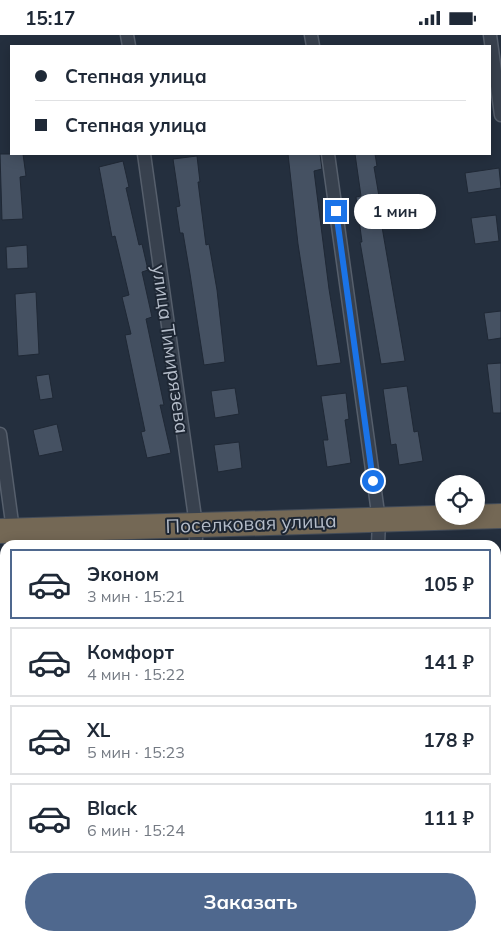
<!DOCTYPE html>
<html lang="ru">
<meta charset="utf-8">
<style>
:root{--surface:#fff;--page:#f6f6f7;--text:#1f2937;--muted:#747a83;--line:#e0e1e3;--accent:#4f688e}
body{margin:0;font-family:Mulish,sans-serif;background:var(--page);color:var(--text);height:100vh;display:flex;flex-direction:column;font-size:19px;white-space:nowrap}
*{box-sizing:border-box;margin:0}
p{font-size:16px;color:var(--muted)}
.icon{flex:none;width:28px;height:28px;fill:none;stroke:currentColor;stroke-width:2;stroke-linecap:round;stroke-linejoin:round}
.map{position:relative;flex:1;overflow:hidden}
.sheet{position:absolute;left:0px;top:505px;width:501px;height:401px;display:flex;flex-direction:column;background:var(--surface);border-radius:15px 15px 0 0;box-shadow:0 2px 12px #0003}
.sheet>*{flex:none}
.guide{position:absolute;left:10px;top:10px;width:481px;height:110px;border-radius:0px;box-shadow:0 2px 12px #0003;display:grid;align-content:center;height:110px;padding:0 25px;background:var(--surface)}
.controls{position:absolute;left:435px;top:440px;display:grid;gap:10px}
.controls a{display:grid;place-items:center;width:50px;height:50px;border-radius:50%;background:var(--surface);box-shadow:0 2px 12px #0003;font-size:25px}
.end{position:absolute;width:22px;height:22px;margin:-11px;border:6px solid #1a73e8;background:#fff;box-shadow:0 0 0 2px #fff}
.from{border-radius:50%}
.bubble{position:absolute;height:35px;border-radius:18px;background:var(--surface);box-shadow:0 2px 12px #0003;font-size:16px;font-weight:700;line-height:35px;text-align:center}
.guide b{display:flex;align-items:center;gap:18px;height:48px;font-size:19px}
.guide b+b{border-top:1px solid var(--line)}
.guide i{width:12px;height:12px;background:var(--text)}
ul{padding:9px 0 0;list-style:none}
li{display:flex;align-items:center;gap:15px;height:70px;margin:0 10px 8px;padding:0 15px;border:2px solid var(--line);border-radius:0px}
li div{flex:1}
li b{display:block;font-size:19px}
li em{font-style:normal;font-weight:700}
li.current{border-color:var(--accent)}
li>.icon{width:45px;height:45px;stroke-width:1.5}
.cta{display:flex;gap:10px;margin-top:auto;padding:10px 25px}
.cta a{flex:1;height:58px;border-radius:30px;background:var(--accent);color:#fff;font-size:20px;font-weight:700;line-height:58px;text-align:center}
.status{display:flex;justify-content:space-between;align-items:center;height:35px;padding:0 25px;background:var(--surface);direction:ltr}
.status svg{height:14px;fill:currentColor}
.map>svg:first-child{display:block}
.building{fill:#455162;stroke:#1f2835}
.lines{fill:none;stroke-linecap:round;stroke-linejoin:round}
.street-casing{stroke:#565f6c;stroke-width:15}
.highway-casing{stroke:#434c59;stroke-width:26}
.street{stroke:#38414e;stroke-width:12}
.highway{stroke:#746855;stroke-width:24}
.route{stroke:#1a73e8;stroke-width:6}
.labels{text-anchor:middle;dominant-baseline:central;stroke-width:4;stroke-linejoin:round;paint-order:stroke}
.street-label{font-size:19px;fill:#b4bcc9;stroke:#1d2633}
</style>
<div class="status"><b>15:17</b><svg viewBox="0 0 49 12"><path d="M0 12V9h3v3zM5 12V6h3v6zM10 12V3h3v9zM15 12V0h3v12zM26 1h20v11H26zM47 4h2v5h-2z"/></svg></div>
<div class="map">
<svg width="501" height="906" viewBox="0 0 501 906">
<rect width="100%" height="100%" fill="#242f3e"/>
<g class="building">
<path d="M0,119H23L26,141L20,142L23,184L2,185Z"/>
<path d="M288,119H320L322,134L314,136L329,254L341,328L317,331L298,209Z"/>
<path d="M355,119H375L377,131L374,132L383,185L381,186L405,326L381,329L360,207H362L356,162L361,161Z"/>
<path d="M197,121L200,147H198L206,210L209,209L217,255L225,327L204,330L190,239L183,198H180L176,172L180,171L173,124Z"/>
<path d="M123,126L129,152L126,153L139,210L142,209L148,235L142,237L152,282L146,284L164,370H160L171,418L147,423L141,397L145,396L125,300L131,299L122,262L129,260L115,201L112,202L99,132Z"/>
<path d="M499,133L501,153L468,158L465,138Z"/>
<path d="M496,180L499,206L475,209L471,183Z"/>
<path d="M27,210L28,233L7,234L6,212Z"/>
<path d="M36,257L39,319L18,321L15,259Z"/>
<path d="M501,276V303L488,305L484,278Z"/>
<path d="M501,328V378H493L487,329Z"/>
<path d="M49,339L53,363L40,365L36,341Z"/>
<path d="M407,351L414,397L418,396L423,426L399,430L396,409L391,410L383,354Z"/>
<path d="M235,353L239,379L215,383L211,356Z"/>
<path d="M346,358L349,384L345,385L351,428L327,432L323,405H328L321,361Z"/>
<path d="M57,389L63,416L39,421L33,395Z"/>
<path d="M239,407L242,433L218,437L214,410Z"/>
</g>
<g class="lines">
<g class="street-casing">
<g id="street">
<path d="M127,0L129,11"/>
<path d="M311,0L313,11"/>
<path d="M490,0L501,80"/>
<path d="M144,119L196,490V510"/>
<path d="M328,119L379,485L378,510"/>
<path d="M0,399L13,495L11,510"/>
<path d="M1,906L3,573L5,556"/>
<path d="M187,906V901"/>
<path d="M369,906V901"/>
</g>
</g>
<g class="highway-casing">
<path id="highway" d="M0,496L501,481"/>
</g>
<use href="#street" class="street"/>
<use href="#highway" class="highway"/>
</g>
<g class="lines">
<path class="route" d="M336,176L373,446"/>
</g>
<g class="labels">
<g class="street-label">
<text transform="translate(171 314) rotate(82)">улица Тимирязева</text>
<text transform="translate(251 488) rotate(-2)">Поселковая улица</text>
</g>
</g>
</svg>
<div class="controls">
<a><svg class="icon" aria-label="locate" viewBox="0 0 24 24"><circle cx="12" cy="12" r="6"/><path d="M12 2v4M12 18v4M2 12h4M18 12h4"/></svg></a>
</div>
<i class="end from" style="left:373px;top:446px"></i>
<i class="end" style="left:336px;top:176px"></i>
<div class="bubble" style="left:354px;top:159px;width:82px">1 мин</div>
<div class="guide">
<b><i class="from"></i>Степная улица</b>
<b><i></i>Степная улица</b>
</div>
<section class="sheet">
<ul>
<li class="current"><svg class="icon" aria-label="car" viewBox="0 0 24 24"><path d="M5 17H2v-5l4-1 3-4h7l3 4 3 1v5h-3M9 17h6M6 11h13"/><circle cx="7" cy="17" r="2"/><circle cx="17" cy="17" r="2"/></svg><div><b>Эконом</b><p>3 мин · 15:21</p></div><em>105 ₽</em></li>
<li><svg class="icon" aria-label="car" viewBox="0 0 24 24"><path d="M5 17H2v-5l4-1 3-4h7l3 4 3 1v5h-3M9 17h6M6 11h13"/><circle cx="7" cy="17" r="2"/><circle cx="17" cy="17" r="2"/></svg><div><b>Комфорт</b><p>4 мин · 15:22</p></div><em>141 ₽</em></li>
<li><svg class="icon" aria-label="car" viewBox="0 0 24 24"><path d="M5 17H2v-5l4-1 3-4h7l3 4 3 1v5h-3M9 17h6M6 11h13"/><circle cx="7" cy="17" r="2"/><circle cx="17" cy="17" r="2"/></svg><div><b>XL</b><p>5 мин · 15:23</p></div><em>178 ₽</em></li>
<li><svg class="icon" aria-label="car" viewBox="0 0 24 24"><path d="M5 17H2v-5l4-1 3-4h7l3 4 3 1v5h-3M9 17h6M6 11h13"/><circle cx="7" cy="17" r="2"/><circle cx="17" cy="17" r="2"/></svg><div><b>Black</b><p>6 мин · 15:24</p></div><em>111 ₽</em></li>
</ul>
<div class="cta"><a>Заказать</a></div>
</section>
</div>
